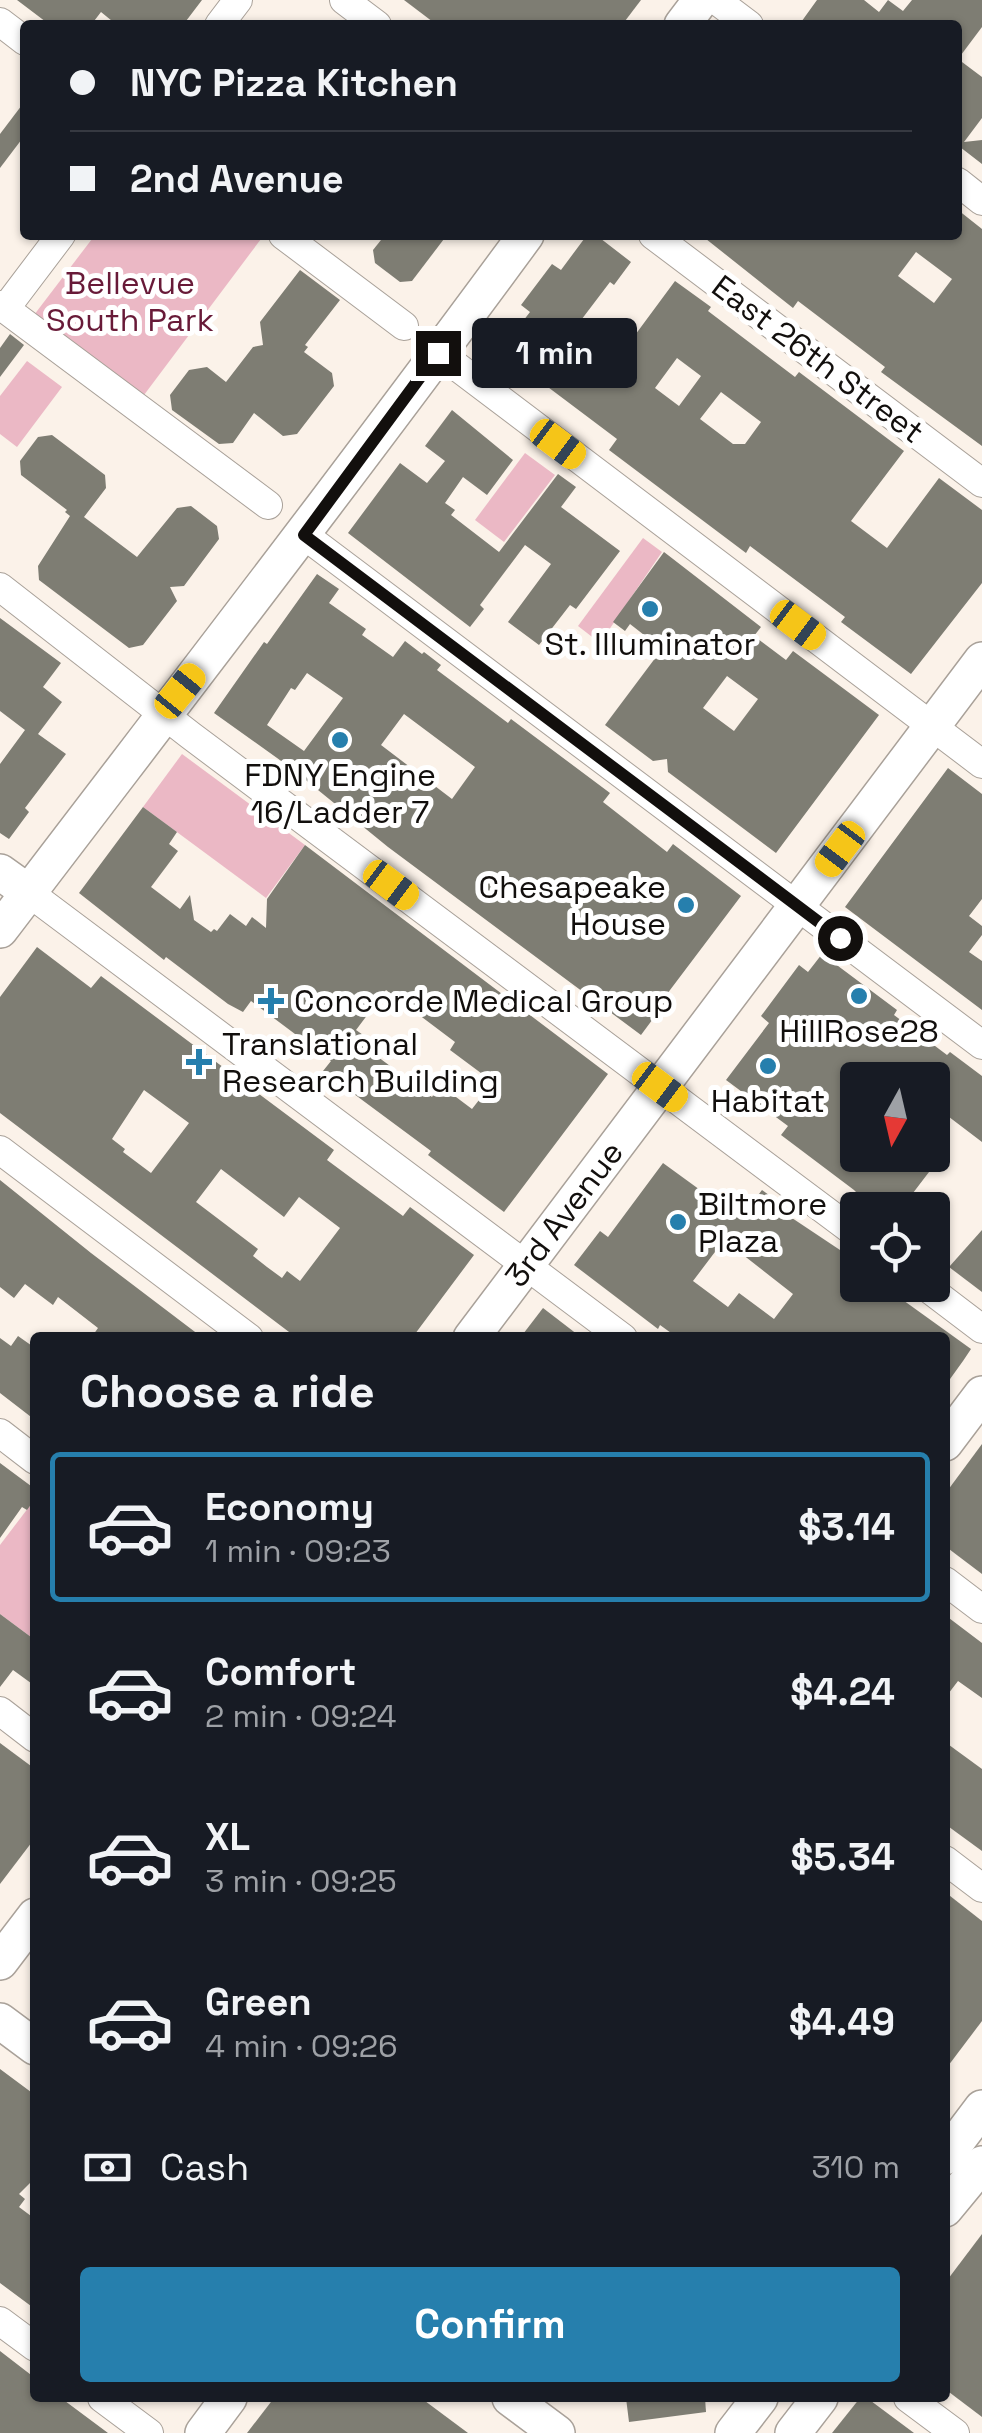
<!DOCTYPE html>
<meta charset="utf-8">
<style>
:root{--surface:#171b24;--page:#242831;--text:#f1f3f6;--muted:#9ea1a6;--line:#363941;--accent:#267fad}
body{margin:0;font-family:"Space Grotesk",sans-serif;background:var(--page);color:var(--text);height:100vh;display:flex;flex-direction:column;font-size:38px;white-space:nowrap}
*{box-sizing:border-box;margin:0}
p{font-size:32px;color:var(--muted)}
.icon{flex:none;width:55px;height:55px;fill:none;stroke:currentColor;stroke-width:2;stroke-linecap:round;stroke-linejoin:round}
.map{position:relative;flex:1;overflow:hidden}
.side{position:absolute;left:30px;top:1332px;width:920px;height:1070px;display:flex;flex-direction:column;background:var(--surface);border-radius:10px;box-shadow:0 2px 8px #0004}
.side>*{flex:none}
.banner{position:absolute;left:20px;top:20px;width:942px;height:220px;border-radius:10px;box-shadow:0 2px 8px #0004;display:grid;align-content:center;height:220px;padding:0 50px;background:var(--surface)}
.needle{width:65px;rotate:188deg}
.controls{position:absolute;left:840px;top:1062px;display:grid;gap:20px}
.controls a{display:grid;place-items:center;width:110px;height:110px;border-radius:10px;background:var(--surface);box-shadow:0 2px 8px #0004;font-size:50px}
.end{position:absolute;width:45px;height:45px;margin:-22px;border:12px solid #120f0d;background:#fff;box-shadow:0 0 0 5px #fff}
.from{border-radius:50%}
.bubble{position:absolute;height:70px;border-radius:10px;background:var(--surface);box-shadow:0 2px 8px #0004;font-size:32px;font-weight:600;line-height:70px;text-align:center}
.car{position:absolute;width:30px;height:60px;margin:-30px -15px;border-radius:12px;box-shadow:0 0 8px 2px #0007;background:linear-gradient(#f5c518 24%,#345 0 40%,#f5c518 0 76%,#345 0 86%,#f5c518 0)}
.banner b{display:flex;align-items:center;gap:35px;height:95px;font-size:38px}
.banner b+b{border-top:2px solid var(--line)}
.banner i{width:25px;height:25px;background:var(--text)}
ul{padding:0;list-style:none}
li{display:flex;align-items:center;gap:30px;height:150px;margin:0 20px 15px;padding:0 30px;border:5px solid transparent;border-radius:10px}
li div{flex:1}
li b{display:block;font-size:38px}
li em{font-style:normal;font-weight:600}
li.on{border-color:var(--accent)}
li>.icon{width:90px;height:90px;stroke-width:1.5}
h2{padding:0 50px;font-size:45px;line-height:120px}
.pay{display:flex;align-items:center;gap:25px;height:110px;padding:0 50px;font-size:38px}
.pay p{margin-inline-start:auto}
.cta{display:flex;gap:20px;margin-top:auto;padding:20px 50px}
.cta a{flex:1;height:115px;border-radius:10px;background:var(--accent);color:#fff;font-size:40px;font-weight:600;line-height:115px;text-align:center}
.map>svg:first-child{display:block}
.green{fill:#ebb8c5}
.building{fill:#7e7d73;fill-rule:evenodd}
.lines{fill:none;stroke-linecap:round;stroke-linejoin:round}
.minor-casing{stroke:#a9a199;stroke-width:30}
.major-casing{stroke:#a9a199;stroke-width:38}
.minor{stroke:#fff;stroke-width:28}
.major{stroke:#fff;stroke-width:35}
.route{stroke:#120f0d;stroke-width:12}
.poi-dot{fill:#267fad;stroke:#fff;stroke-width:4}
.labels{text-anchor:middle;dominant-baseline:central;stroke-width:10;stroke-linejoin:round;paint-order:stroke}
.park-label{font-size:32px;fill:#681a38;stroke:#fff}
.street-label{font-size:32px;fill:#120f0d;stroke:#fff}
.poi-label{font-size:32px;fill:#120f0d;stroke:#fff}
</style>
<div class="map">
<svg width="982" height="2433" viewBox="0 0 982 2433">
<rect width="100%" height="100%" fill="#fbf2e9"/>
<g class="green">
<path d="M95,235H264L144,395L34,315Z"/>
<path d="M27,361L62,387L17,447L0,434V396Z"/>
<path d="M525,453L555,475L504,542L475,520Z"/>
<path d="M643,538L662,552L600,643L578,626Z"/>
<path d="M182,754L305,845L266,898L143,807Z"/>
<path d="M35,1499V1640L0,1614V1545Z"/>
</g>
<g class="building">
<path d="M17,0H202L183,25H117L101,12L91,25H50Z"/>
<path d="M404,0H641L622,25H437Z"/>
<path d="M817,0H864L879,12L888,0L903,11L912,0H982V27L958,59L982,77V118L964,142L982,140V164L960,147L958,150V25H799Z"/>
<path d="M25,101V135L0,168V134Z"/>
<path d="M958,210L982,229V446L881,372L885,367L798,301L793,308L701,235H958ZM916,252L952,279L934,303L898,276Z"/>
<path d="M385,235H447L412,281L400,282L375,263L373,250Z"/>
<path d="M587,235H596L631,262L614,285L610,282L569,336L572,338L568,344L607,373L675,281L711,307L708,311L795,377L799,372L904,451L851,521L887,548L939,478L982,510V583L911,674L841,622L845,617L750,546L746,553L609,450L617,439L500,351L530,312L521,305L552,264L561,270ZM677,358L701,376L679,406L655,388ZM721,392L761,422L745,444H733L700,419Z"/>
<path d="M300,270L340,300L305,345L308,347L304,352L332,373L334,386L297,434L283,436L254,413L233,443L219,444L172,410L170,395L189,370L207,367L226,382L253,347L263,345L260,322Z"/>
<path d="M10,334L24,345L0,377V348Z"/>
<path d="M452,410L513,460L487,495L463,477L445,503L455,510L451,515L499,552L558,474L576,487L561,507L620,551L576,609L570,605L539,645L508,622L551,564L525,545L480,605L484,609L470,627L348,533L400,463L427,483L445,461L425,446Z"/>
<path d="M52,435L105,475L106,488L84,517L137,557L177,508L191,506L217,526L219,539L184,586L170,587L177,601L143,645L129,648L39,580L38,566L70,516L65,512L67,510L21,475L20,461L38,437Z"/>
<path d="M664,552L761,627L754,636L786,660L793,651L879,715L776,853L668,772L667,759L653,761L605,725L662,649L630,624L625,631L613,622ZM727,676L758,699L734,731L703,708Z"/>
<path d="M317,574L339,589L329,603L366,629L362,635L393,657L405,641L422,654L424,652L441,665L437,670L508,723L511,719L610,793L603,802L667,852L673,844L741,896L664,998L667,1000L641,1035L388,847L291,768L214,713L264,642L267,644ZM307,673L343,698L304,751L267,725L291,688L295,690ZM404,714L475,767L452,799L381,745Z"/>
<path d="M0,618L61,663L43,687L62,702L38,734L66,754L25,808L29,812L9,839L0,833V764L25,730L0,711Z"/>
<path d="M948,768L982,794V899L969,916L982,926V935L969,952L982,961V1010L845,907Z"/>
<path d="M143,807L177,832L169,844L178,851L151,887L180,909L190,895L194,920L211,932L214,929L217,931L230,914L246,926L252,917L266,928L267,899L305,845L608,1074L504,1212L428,1155L431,1151L323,1071L331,1061L251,1001L243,1012L228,1004L166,957L164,960L79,893ZM386,990L455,1042L450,1050L493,1082L472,1109L440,1085L432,1097L378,1057L383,1049L356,1030Z"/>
<path d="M37,947L91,988L101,976L334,1150L327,1160L354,1180L403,1216L410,1207L474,1255L412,1338H297L0,1113V997ZM144,1090L189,1123L151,1173L123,1152L125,1149L112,1139ZM221,1169L284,1217L299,1197L340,1228L300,1281L287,1271L282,1278L267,1267L253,1256L258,1249L196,1202Z"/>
<path d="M822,954L897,1010L894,1015L947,1055L950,1052L982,1076V1142L932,1104V1080H858V1155H942L900,1210H874L854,1190L781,1135L788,1126L726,1080L769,1023L761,1016L799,965L808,972Z"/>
<path d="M663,1163L740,1219L762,1190L780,1203L777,1208L858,1262V1285H882L971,1349L963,1361L945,1386V1338H678L660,1325L658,1329L574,1265L600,1231L608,1237ZM724,1240L793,1294L774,1319L739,1293L728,1307L693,1281Z"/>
<path d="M0,1180L91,1253L203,1338H91L98,1328L58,1297L53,1305L25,1284L14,1298L0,1287Z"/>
<path d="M982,1230V1292L949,1267Z"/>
<path d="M543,1308L582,1338H520Z"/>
<path d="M18,1336L35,1348V1420L0,1393V1338L11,1346Z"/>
<path d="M982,1444V1574L945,1546V1494Z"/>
<path d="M0,1463L35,1489V1499L27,1510L22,1507L0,1538Z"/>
<path d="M0,1614L35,1640V1686L13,1670L0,1687Z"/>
<path d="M945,1615L982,1643V1698L958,1681L945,1698Z"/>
<path d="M945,1742L982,1769V1851L945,1824Z"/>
<path d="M0,1743L35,1769V1838L0,1884Z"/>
<path d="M945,1892L982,1921V2021L945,2070Z"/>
<path d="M0,2069L35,2095V2178L19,2194L25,2199L19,2207L35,2219V2309L0,2283Z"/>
<path d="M982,2234V2417L945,2389V2283Z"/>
<path d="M0,2351L35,2378V2398H61L108,2433H0Z"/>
<path d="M274,2398H421L468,2433H247Z"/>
<path d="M626,2398H705L706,2412L629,2422Z"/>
<path d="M860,2398H867L914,2433H832Z"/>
</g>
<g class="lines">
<g class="minor-casing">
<g id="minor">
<path d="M344,0L377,25"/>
<path d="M716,0L749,25"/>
<path d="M0,22L25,41"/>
<path d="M219,25L238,0"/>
<path d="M958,182L982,201"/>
<path d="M283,235L404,326"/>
<path d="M653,235L982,483"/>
<path d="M0,305L268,505"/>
<path d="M5,309L61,235"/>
<path d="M439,353L982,764"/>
<path d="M304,535L982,1045"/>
<path d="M0,587L190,735L858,1235"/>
<path d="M28,892L623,1338"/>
<path d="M0,1150L249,1338"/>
<path d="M924,1285L982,1329"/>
<path d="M0,1433L35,1460"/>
<path d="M945,1581L982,1609"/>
<path d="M0,1711L35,1738"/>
<path d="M945,1860L982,1888"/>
<path d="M0,2321L35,2347"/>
<path d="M102,2398L149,2433"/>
<path d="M908,2398L955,2433"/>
</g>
</g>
<g class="major-casing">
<g id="major">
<path d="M682,25L701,0"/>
<path d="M0,872L28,892"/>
<path d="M0,930C176,699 354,469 526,235"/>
<path d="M471,1338L982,660"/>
<path d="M945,1443L982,1394"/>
<path d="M0,1962L35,1916"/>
<path d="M0,2021L35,2047"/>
<path d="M945,2157L982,2108"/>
<path d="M945,2209L982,2164"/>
<path d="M510,2398L557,2433"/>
<path d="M203,2433L229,2398"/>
<path d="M733,2433L760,2398"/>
<path d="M793,2433L820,2398"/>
</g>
</g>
<use href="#minor" class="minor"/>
<use href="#major" class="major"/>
</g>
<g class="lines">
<path class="route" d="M438,353L304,535L840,938"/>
</g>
<g class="poi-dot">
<circle cx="650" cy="609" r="10"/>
<circle cx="340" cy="740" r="10"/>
<circle cx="686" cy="905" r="10"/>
<circle cx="859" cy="996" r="10"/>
<path d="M266 986h10v10h10v10h-10v10h-10v-10h-10v-10h10z"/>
<path d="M194 1047h10v10h10v10h-10v10h-10v-10h-10v-10h10z"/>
<circle cx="768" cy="1066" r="10"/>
<circle cx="678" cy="1222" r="10"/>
</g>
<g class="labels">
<g class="park-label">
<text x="130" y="283">Bellevue<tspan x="130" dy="37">South Park</tspan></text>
</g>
<g class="street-label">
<text transform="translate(818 359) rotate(37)">East 26th Street</text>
<text transform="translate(564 1214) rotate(-53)">3rd Avenue</text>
</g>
<g class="poi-label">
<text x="650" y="644">St. Illuminator</text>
<text x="340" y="775">FDNY Engine<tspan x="340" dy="37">16/Ladder 7</tspan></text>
<text x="666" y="887" text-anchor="end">Chesapeake<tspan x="666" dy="37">House</tspan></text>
<text x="294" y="1001" text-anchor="start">Concorde Medical Group</text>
<text x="859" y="1031">HillRose28</text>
<text x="222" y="1044" text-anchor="start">Translational<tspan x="222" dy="37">Research Building</tspan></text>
<text x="768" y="1101">Habitat</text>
<text x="698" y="1204" text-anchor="start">Biltmore<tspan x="698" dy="37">Plaza</tspan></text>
</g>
</g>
</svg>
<div class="controls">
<a><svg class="needle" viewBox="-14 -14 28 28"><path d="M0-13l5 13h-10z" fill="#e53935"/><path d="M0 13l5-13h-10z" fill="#9ea1a6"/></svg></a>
<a><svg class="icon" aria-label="locate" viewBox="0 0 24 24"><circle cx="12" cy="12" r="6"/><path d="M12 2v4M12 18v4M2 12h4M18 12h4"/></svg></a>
</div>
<i class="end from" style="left:840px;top:938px"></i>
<i class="end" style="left:438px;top:353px"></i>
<div class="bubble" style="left:472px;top:318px;width:165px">1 min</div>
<i class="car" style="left:558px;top:444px;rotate:127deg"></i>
<i class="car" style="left:798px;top:625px;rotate:127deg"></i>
<i class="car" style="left:180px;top:691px;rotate:39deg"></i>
<i class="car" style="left:840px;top:849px;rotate:217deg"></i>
<i class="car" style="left:391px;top:885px;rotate:127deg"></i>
<i class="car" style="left:660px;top:1087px;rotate:127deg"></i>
<div class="banner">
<b><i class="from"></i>NYC Pizza Kitchen</b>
<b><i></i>2nd Avenue</b>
</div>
<section class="side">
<h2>Choose a ride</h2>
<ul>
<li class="on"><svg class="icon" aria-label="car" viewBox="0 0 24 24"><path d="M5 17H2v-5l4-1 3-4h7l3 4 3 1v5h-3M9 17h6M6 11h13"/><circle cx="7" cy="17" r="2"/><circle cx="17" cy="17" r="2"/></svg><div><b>Economy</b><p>1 min · 09:23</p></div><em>$3.14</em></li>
<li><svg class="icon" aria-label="car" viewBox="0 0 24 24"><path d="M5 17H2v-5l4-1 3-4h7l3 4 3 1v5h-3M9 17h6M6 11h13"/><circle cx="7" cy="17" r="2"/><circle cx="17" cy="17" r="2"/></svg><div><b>Comfort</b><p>2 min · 09:24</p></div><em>$4.24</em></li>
<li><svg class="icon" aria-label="car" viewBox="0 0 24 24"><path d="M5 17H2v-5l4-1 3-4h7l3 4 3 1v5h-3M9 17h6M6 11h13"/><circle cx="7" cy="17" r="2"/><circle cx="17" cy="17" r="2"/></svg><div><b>XL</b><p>3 min · 09:25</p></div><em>$5.34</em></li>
<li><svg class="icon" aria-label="car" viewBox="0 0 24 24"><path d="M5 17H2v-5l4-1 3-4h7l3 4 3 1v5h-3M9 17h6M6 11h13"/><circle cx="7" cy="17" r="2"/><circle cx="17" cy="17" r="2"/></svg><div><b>Green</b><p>4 min · 09:26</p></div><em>$4.49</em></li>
</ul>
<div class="pay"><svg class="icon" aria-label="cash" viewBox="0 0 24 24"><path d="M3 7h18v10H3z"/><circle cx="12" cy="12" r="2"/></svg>Cash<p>310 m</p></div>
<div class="cta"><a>Confirm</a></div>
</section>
</div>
